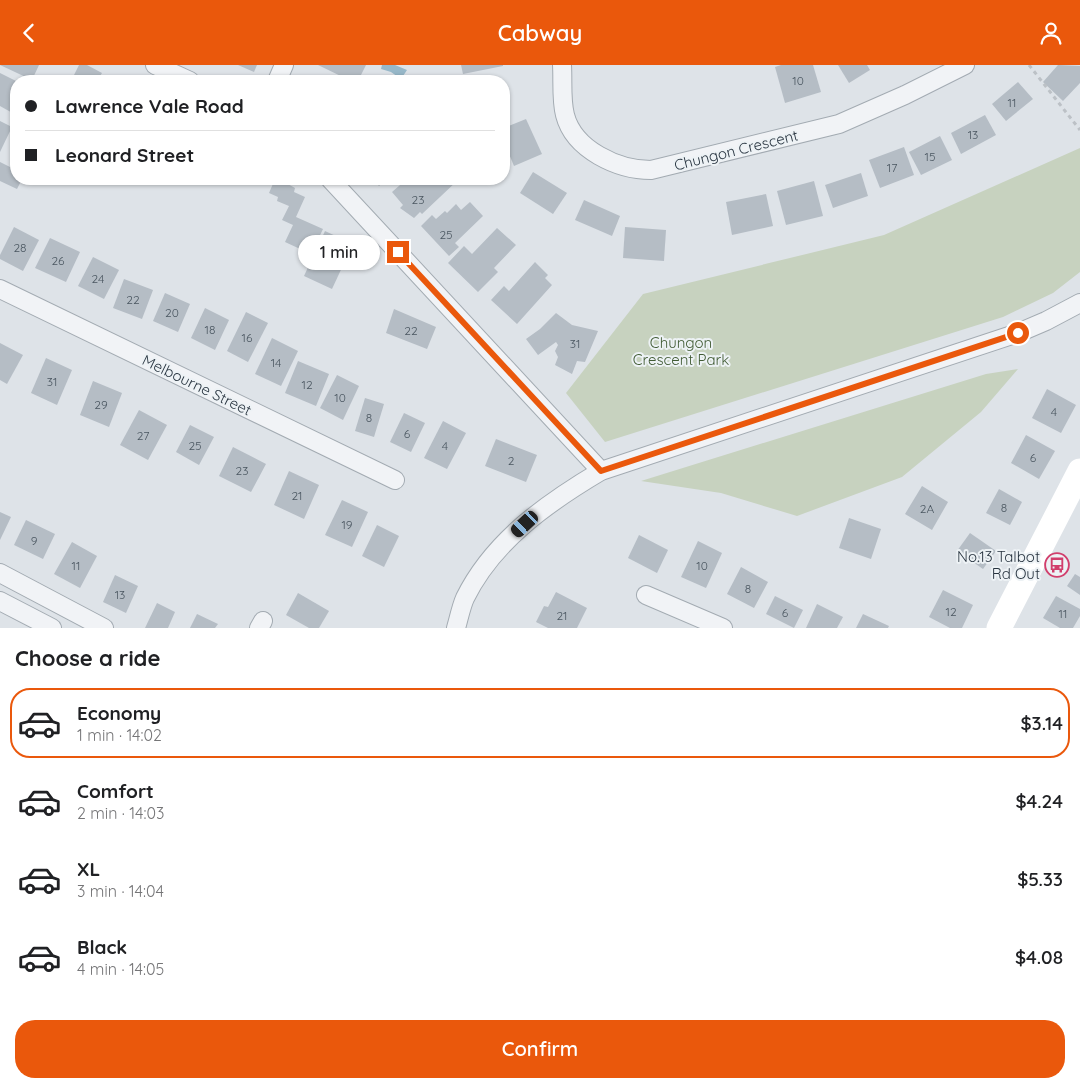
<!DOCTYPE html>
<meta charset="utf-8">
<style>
:root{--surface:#fff;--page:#f6f6f6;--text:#202124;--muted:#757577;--line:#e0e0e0;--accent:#ea580c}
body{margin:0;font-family:Quicksand,sans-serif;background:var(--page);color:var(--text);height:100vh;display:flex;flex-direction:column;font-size:19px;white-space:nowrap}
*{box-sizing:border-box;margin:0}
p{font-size:16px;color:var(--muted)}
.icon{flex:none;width:28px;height:28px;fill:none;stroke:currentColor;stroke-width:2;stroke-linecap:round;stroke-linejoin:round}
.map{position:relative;height:563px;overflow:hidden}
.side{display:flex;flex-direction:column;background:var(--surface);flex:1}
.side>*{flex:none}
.hud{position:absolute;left:10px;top:10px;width:500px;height:110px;border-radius:20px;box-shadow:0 1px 4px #0004;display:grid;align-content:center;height:110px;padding:0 15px;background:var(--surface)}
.end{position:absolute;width:22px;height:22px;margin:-11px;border:6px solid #ea580c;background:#fff;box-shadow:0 0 0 2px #fff}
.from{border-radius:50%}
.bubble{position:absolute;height:35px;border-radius:18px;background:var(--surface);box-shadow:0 1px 4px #0004;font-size:16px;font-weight:600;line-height:35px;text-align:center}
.car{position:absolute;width:15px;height:30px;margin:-15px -8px;border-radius:6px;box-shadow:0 0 4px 1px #0007;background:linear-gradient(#222 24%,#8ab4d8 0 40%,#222 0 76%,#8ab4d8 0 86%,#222 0)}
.hud b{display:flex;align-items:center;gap:18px;height:48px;font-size:19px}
.hud b+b{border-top:1px solid var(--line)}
.hud i{width:12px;height:12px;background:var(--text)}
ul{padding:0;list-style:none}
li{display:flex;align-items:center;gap:15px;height:70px;margin:0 10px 8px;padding:0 5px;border:2px solid transparent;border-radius:20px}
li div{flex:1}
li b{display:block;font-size:19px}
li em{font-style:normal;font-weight:600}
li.current{border-color:var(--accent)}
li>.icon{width:45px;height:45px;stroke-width:1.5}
h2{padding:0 15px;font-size:22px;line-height:60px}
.action{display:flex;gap:10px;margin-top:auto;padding:10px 15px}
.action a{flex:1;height:58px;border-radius:20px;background:var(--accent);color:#fff;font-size:20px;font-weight:600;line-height:58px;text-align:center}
header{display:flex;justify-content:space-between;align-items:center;height:65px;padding:0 15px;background:var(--accent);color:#fff;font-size:22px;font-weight:600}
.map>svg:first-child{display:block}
.green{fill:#c7d2bf}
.water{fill:#97b8c9}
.building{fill:#b5bdc5}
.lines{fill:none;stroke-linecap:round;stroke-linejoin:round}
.street-casing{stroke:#a3abb2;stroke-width:20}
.path{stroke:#bcc1c6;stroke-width:3;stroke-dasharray:4 4;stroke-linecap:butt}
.street{stroke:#f1f3f6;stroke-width:18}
.secondary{stroke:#fff;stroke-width:25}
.route{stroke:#ea580c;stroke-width:6}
.labels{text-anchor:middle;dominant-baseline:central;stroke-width:4;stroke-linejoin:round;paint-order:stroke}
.number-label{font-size:12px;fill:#4a5660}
.street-label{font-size:15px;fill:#27333f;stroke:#edf2f5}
.park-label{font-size:15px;fill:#415b34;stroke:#edf2f5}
.poi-label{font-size:15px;fill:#27333f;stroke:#edf2f5;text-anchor:end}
</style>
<header><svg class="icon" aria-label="back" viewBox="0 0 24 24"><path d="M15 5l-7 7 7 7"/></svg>Cabway<svg class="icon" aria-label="person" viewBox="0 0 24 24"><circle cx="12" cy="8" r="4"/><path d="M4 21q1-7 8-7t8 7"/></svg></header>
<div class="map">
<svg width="1080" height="563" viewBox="0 0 1080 563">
<rect width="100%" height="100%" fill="#dee3e8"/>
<g class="green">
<path d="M1080,83V207L1053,228L1003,252L605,377L566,328L643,229L884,170Z"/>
<path d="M1018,304L981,347L902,412L797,451L721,428L641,416L986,309Z"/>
</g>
<path class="water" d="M382,0H395L407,5L401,14L391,7L381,4Z"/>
<g class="building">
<path d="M0,0H39L32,15Z"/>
<path d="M79,0H87L102,8L97,16H75L72,14Z"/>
<path d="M238,0H257L254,7Z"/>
<path d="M318,0H366L358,16H351Z"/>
<path d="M461,0H503V1L463,9Z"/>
<path d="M781,0H813L821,27L785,38L775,2Z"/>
<path d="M838,0H867L870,5L849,18Z"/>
<path d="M1058,0L1080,1V18L1063,36L1043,17Z"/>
<path d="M0,8L16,16V50L0,41Z"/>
<path d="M1018,17L1033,34L1006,56L992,39Z"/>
<path d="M985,50L996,70L961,89L951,68Z"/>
<path d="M526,54L542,89L514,101L504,77V63Z"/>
<path d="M0,56L12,62L0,87Z"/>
<path d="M940,71L952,95L921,110L909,87Z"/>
<path d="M904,82L914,110L880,123L869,95Z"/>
<path d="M0,97L16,105V114H22L17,124L0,116Z"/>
<path d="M533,107L567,128L553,149L520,128Z"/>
<path d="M861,108L868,131L833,143L825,120Z"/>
<path d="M275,114H288L286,118L295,123L294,127L305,132L296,152L323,164L311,189L285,177L293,160L282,155L289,141L277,136L278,132L269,128Z"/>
<path d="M372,114H387L379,121Z"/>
<path d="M407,114L411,117L415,114H457L458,115L422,149L420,147L414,153L400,143L403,140L392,127Z"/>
<path d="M814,116L823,151L786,160L777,126Z"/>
<path d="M766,129L773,161L732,170L726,137Z"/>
<path d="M584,135L620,151L612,171L575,155Z"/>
<path d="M470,137L483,151L455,178L459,182L449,191L421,161L432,150L436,154L445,146L447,148L456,139L461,145Z"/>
<path d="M14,162L39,175L23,206L0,194V190Z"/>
<path d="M625,162L666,165L664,196L623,193Z"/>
<path d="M497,163L516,180L494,203L498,207L478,227L448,198L464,181L472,189Z"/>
<path d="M325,166L353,179L332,224L304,211Z"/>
<path d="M50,173L80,187L66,217L35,203Z"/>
<path d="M93,192L119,205L104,234L78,221Z"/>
<path d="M535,197L548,210L545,213L552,220L517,259L491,235L504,221L509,226Z"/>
<path d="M124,214L153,225L142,254L113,243Z"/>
<path d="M165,228L190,239L178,267L153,256Z"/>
<path d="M205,243L229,255L215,285L191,273Z"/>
<path d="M394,244L436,262L427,284L386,268Z"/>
<path d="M246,247L268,258L248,297L227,286Z"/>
<path d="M556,248L572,260L598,266L585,297L577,296L572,309L555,300L558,292L555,286L558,280L556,277L538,290L526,274L540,264Z"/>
<path d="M272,273L298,286L281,321L255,309Z"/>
<path d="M0,278L23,290L7,319L0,315Z"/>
<path d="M46,293L72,305L57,340L31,328Z"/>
<path d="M298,296L329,309L316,341L285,328Z"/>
<path d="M337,310L359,321L343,355L320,343Z"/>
<path d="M93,316L122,328L109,362L80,350Z"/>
<path d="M1047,324L1076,340L1061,368L1032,353Z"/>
<path d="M365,333L384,339L374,372L355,366Z"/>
<path d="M139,345L167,360L148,395L120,380Z"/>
<path d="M404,348L425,358L411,387L390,377Z"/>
<path d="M443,356L466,368L447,404L424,393Z"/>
<path d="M190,360L214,372L199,400L176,387Z"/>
<path d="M1026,370L1055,386L1039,414L1011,398Z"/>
<path d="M496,374L537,390L526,417L485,401Z"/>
<path d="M233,382L266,399L251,427L219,411Z"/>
<path d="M289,406L319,420L304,454L274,440Z"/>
<path d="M922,421L948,437L932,465L905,449Z"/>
<path d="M999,424L1022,437L1010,460L986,448Z"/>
<path d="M342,435L368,447L352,482L325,470Z"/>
<path d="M0,447L11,452L0,475Z"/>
<path d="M849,453L881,464L871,494L839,483Z"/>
<path d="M26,455L55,469L43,494L14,480Z"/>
<path d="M377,460L399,471L384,502L362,491Z"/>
<path d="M970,468L996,486L983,504L957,486Z"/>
<path d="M639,470L668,485L657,508L628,493Z"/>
<path d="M698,476L722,488L706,523L681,512Z"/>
<path d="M72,477L97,491L80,523L54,509Z"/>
<path d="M741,502L768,517L754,543L727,529Z"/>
<path d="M1075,509L1080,512V530L1067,521Z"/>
<path d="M115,510L138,521L126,548L103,537Z"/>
<path d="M943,525L973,540L962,563H950L929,552Z"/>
<path d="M556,527L587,543L577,563H548L536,557L544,541L548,542Z"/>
<path d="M298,528L329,546L319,563H309L286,550Z"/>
<path d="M775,531L803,545L794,563L766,549Z"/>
<path d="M1056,531L1080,544V551L1073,563H1060L1043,553Z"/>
<path d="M157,538L175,547L168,563H145Z"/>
<path d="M817,539L843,552L837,563H806Z"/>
<path d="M197,549L218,559L215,563H190Z"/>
<path d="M863,549L889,561L888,563H856Z"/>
</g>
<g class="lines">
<g class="street-casing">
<g id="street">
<path d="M155,0L190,16"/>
<path d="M562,0C563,16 561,35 565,50C574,85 618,105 651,105L839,59L905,30L965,0"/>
<path d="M277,16L284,0"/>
<path d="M330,114L601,406"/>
<path d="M0,224L395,415"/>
<path d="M0,508L104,563"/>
<path d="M646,530L723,563"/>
<path d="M0,536L52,563"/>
<path d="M259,563L263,556"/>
<path d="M456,563C459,553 461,542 465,533C493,476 547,438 601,406L1018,268L1046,256L1080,238"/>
</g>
</g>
<path class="path" d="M1029,0L1080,65"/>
<use href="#street" class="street"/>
<path class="secondary" d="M999,563L1080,406"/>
</g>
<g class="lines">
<path class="route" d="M398,187L601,406L1018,268"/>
</g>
<defs>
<g id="bus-ring" transform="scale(1.25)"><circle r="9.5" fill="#edf2f5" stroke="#d13e6c" stroke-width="1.5"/><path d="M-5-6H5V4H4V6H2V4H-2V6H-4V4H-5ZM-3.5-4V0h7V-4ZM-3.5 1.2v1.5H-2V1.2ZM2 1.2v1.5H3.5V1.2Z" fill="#d13e6c"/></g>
</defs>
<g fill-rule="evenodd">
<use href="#bus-ring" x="1057" y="500"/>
</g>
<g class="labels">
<g class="number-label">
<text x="798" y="15">10</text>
<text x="1012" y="37">11</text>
<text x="973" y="69">13</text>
<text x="930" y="91">15</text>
<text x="892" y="102">17</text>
<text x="418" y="134">23</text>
<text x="446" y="169">25</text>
<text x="20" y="182">28</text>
<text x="58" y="195">26</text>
<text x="98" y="213">24</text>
<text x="133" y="234">22</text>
<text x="172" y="247">20</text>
<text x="210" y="264">18</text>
<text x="411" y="265">22</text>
<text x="247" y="272">16</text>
<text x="575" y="278">31</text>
<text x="276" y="297">14</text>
<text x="52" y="316">31</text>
<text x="307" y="319">12</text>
<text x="340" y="332">10</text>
<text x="101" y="339">29</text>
<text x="1054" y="346">4</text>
<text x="369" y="352">8</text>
<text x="407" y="368">6</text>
<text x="143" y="370">27</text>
<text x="195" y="380">25</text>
<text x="445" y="380">4</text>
<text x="1033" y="392">6</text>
<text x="511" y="395">2</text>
<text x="242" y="405">23</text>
<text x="297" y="430">21</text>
<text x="1004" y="442">8</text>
<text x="927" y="443">2A</text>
<text x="347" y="459">19</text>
<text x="34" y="475">9</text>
<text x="76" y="500">11</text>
<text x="702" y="500">10</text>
<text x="748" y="523">8</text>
<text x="120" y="529">13</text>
<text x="951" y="546">12</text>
<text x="785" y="547">6</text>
<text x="1063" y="548">11</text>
<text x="562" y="550">21</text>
</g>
<g class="street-label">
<text transform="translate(736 85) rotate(-14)">Chungon Crescent</text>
<text transform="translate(197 320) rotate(26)">Melbourne Street</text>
</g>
<g class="park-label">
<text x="681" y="277">Chungon<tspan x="681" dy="17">Crescent Park</tspan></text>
</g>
<g class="poi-label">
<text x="1040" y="491">No.13 Talbot<tspan x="1040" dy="17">Rd Out</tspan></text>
</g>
</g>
</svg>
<i class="end from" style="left:1018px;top:268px"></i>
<i class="end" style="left:398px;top:187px"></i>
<div class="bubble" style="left:298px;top:170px;width:82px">1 min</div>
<i class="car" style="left:525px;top:459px;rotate:227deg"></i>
<div class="hud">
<b><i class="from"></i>Lawrence Vale Road</b>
<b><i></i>Leonard Street</b>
</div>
</div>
<section class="side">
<h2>Choose a ride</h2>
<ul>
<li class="current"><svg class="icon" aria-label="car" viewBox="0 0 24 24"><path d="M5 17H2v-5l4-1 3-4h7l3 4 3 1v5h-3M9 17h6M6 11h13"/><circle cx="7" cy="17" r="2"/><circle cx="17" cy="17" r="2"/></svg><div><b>Economy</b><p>1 min · 14:02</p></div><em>$3.14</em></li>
<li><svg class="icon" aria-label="car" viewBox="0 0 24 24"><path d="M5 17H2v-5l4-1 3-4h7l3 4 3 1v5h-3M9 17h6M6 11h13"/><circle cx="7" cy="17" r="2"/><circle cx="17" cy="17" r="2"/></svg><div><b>Comfort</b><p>2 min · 14:03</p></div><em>$4.24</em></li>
<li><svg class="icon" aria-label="car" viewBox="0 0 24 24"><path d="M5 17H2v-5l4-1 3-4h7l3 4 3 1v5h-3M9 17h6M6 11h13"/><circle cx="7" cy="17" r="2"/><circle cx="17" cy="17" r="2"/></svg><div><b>XL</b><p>3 min · 14:04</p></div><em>$5.33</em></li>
<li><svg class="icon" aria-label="car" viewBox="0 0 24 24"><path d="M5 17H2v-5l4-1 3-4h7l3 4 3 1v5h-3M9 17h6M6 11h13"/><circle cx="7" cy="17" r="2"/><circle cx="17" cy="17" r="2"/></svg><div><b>Black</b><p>4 min · 14:05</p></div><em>$4.08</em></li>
</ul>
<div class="action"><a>Confirm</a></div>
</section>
